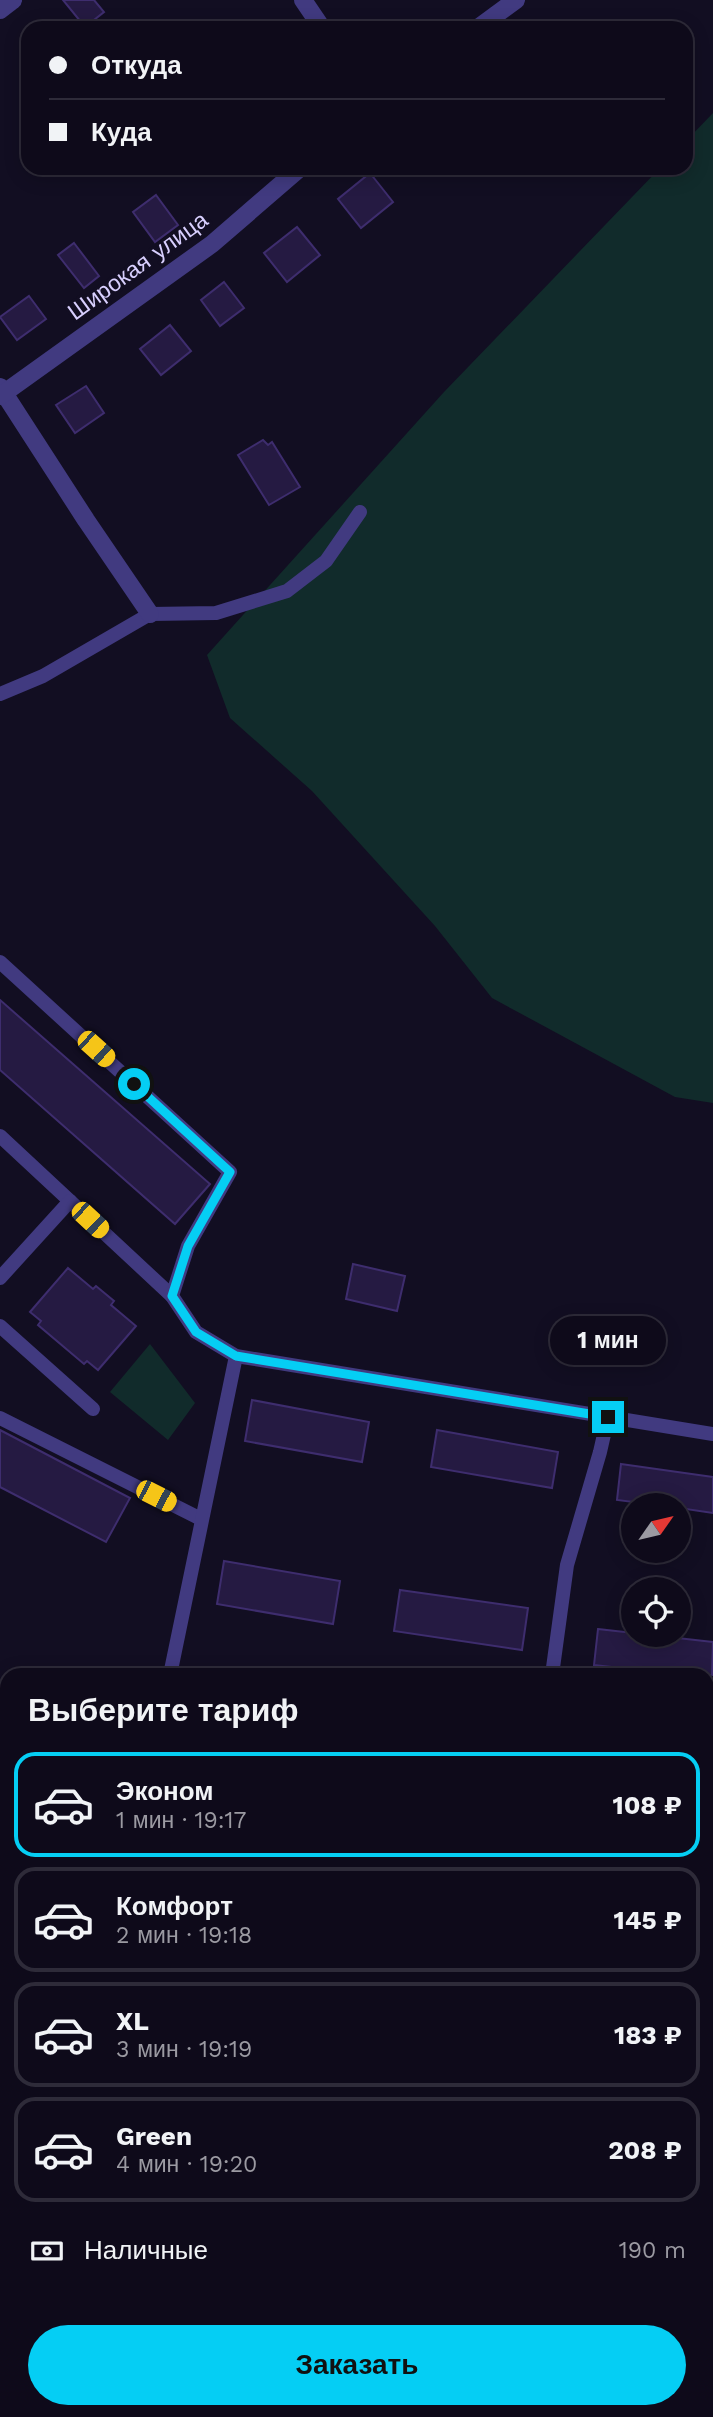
<!DOCTYPE html>
<html lang="ru">
<meta charset="utf-8">
<style>
:root{--surface:#0e0a1a;--page:#1c1827;--text:#f1f3f6;--muted:#9b9aa2;--line:#2e2b39;--accent:#05cef4}
body{margin:0;font-family:"Work Sans",sans-serif;background:var(--page);color:var(--text);height:100vh;display:flex;flex-direction:column;font-size:26px;white-space:nowrap}
*{box-sizing:border-box;margin:0}
p{font-size:23px;color:var(--muted)}
.icon{flex:none;width:38px;height:38px;fill:none;stroke:currentColor;stroke-width:2;stroke-linecap:round;stroke-linejoin:round}
.map{position:relative;flex:1;overflow:hidden}
.drawer{position:absolute;left:0px;top:1668px;width:714px;height:751px;display:flex;flex-direction:column;background:var(--surface);border-radius:21px 21px 0 0;box-shadow:0 4px 18px #0003,0 0 0 2px var(--line)}
.drawer>*{flex:none}
.banner{position:absolute;left:21px;top:21px;width:672px;height:154px;border-radius:21px;box-shadow:0 4px 18px #0003,0 0 0 2px var(--line);display:grid;align-content:center;height:154px;padding:0 28px;background:var(--surface)}
.needle{width:46px;rotate:56deg}
.controls{position:absolute;left:621px;top:1493px;display:grid;gap:14px}
.controls a{display:grid;place-items:center;width:70px;height:70px;border-radius:50%;background:var(--surface);box-shadow:0 4px 18px #0003,0 0 0 2px var(--line);font-size:35px}
.end{position:absolute;width:32px;height:32px;margin:-16px;border:9px solid #05cef4;background:#111;box-shadow:0 0 0 4px #111}
.from{border-radius:50%}
.bubble{position:absolute;height:49px;border-radius:24px;background:var(--surface);box-shadow:0 4px 18px #0003,0 0 0 2px var(--line);font-size:23px;font-weight:700;line-height:49px;text-align:center}
.car{position:absolute;width:21px;height:42px;margin:-21px -10px;border-radius:9px;box-shadow:0 0 5px 2px #0007;background:linear-gradient(#f5c518 24%,#345 0 40%,#f5c518 0 76%,#345 0 86%,#f5c518 0)}
.banner b{display:flex;align-items:center;gap:24px;height:66px;font-size:26px}
.banner b+b{border-top:2px solid var(--line)}
.banner i{width:18px;height:18px;background:var(--text)}
ul{padding:0;list-style:none}
li{display:flex;align-items:center;gap:21px;height:105px;margin:0 14px 10px;padding:0 14px;border:4px solid var(--line);border-radius:21px}
li div{flex:1}
li b{display:block;font-size:26px}
li em{font-style:normal;font-weight:700}
li.active{border-color:var(--accent)}
li>.icon{width:63px;height:63px;stroke-width:1.5}
h2{padding:0 28px;font-size:32px;line-height:84px}
.pay{display:flex;align-items:center;gap:18px;height:77px;padding:0 28px;font-size:26px}
.pay p{margin-inline-start:auto}
.action{display:flex;gap:14px;margin-top:auto;padding:14px 28px}
.action a{flex:1;height:80px;border-radius:42px;background:var(--accent);color:#111;font-size:28px;font-weight:700;line-height:80px;text-align:center}
.map>svg:first-child{display:block}
.green{fill:#112b2b}
.building{fill:#251a42;stroke:#3e2d6e;stroke-width:2}
.lines{fill:none;stroke-linecap:round;stroke-linejoin:round}
.service{stroke:#413a80;stroke-width:14}
.minor{stroke:#413a80;stroke-width:18}
.secondary{stroke:#7569fc;stroke-width:18}
.route{stroke:#05cef4;stroke-width:9}
.labels{text-anchor:middle;dominant-baseline:central;stroke-width:6;stroke-linejoin:round;paint-order:stroke}
.street-label{font-size:23px;fill:#d8cffe;stroke:#120e22}
</style>
<div class="map">
<svg width="713" height="2417" viewBox="0 0 713 2417">
<rect width="100%" height="100%" fill="#120e22"/>
<g class="green">
<path d="M713,113V1103L675,1097L492,998L435,926L312,791L230,718L207,655L444,392L660,168H686V141Z"/>
<path d="M150,1344L195,1403L168,1440L110,1392Z"/>
</g>
<g class="building">
<path d="M63,0H94L104,12L85,27Z"/>
<path d="M370,173L393,202L361,228L338,199Z"/>
<path d="M156,195L178,225L155,242L133,212Z"/>
<path d="M297,227L320,255L287,282L264,253Z"/>
<path d="M74,243L99,276L84,288L58,255Z"/>
<path d="M224,282L244,308L220,326L201,300Z"/>
<path d="M29,296L46,319L17,340L0,317Z"/>
<path d="M170,325L191,351L161,375L140,349Z"/>
<path d="M86,386L104,413L75,433L56,405Z"/>
<path d="M263,440L268,445L272,442L300,487L269,505L238,455Z"/>
<path d="M0,1000L210,1184L175,1224L0,1070Z"/>
<path d="M353,1264L405,1276L397,1311L346,1299Z"/>
<path d="M68,1268L93,1289L96,1286L114,1301L111,1305L136,1326L98,1370L87,1361L84,1364L38,1325L41,1321L30,1312Z"/>
<path d="M252,1400L369,1422L362,1462L245,1441Z"/>
<path d="M0,1430L130,1498L106,1542L0,1487Z"/>
<path d="M437,1430L558,1452L552,1488L431,1467Z"/>
<path d="M621,1464L713,1477V1513L679,1508V1505H657L617,1500Z"/>
<path d="M224,1561L340,1581L333,1624L217,1604Z"/>
<path d="M400,1590L528,1608L522,1650L394,1631Z"/>
<path d="M598,1629L713,1642L712,1675H683L594,1665Z"/>
</g>
<g class="lines">
<g class="service">
<path d="M0,694L43,676L150,614L216,613L287,591L326,561L360,512"/>
<path d="M0,962L230,1172L188,1246L172,1296L196,1332L236,1356L713,1434"/>
<path d="M0,1136L172,1296"/>
<path d="M0,1278L70,1201"/>
<path d="M0,1326L93,1409"/>
<path d="M0,1418L201,1519"/>
<path d="M170,1675L236,1356"/>
<path d="M552,1675L567,1565L600,1452L608,1417"/>
<path d="M0,1929L7,1932"/>
<path d="M707,1992L713,1967"/>
<path d="M707,2299L713,2297"/>
<path d="M0,2384L7,2382"/>
<path d="M530,2412L532,2417"/>
</g>
<g class="minor">
<path d="M303,0L322,28"/>
<path d="M0,10L13,0"/>
<path d="M478,28L516,0"/>
<path d="M0,387L86,520L150,614"/>
<path d="M0,396L212,244L300,168"/>
</g>
<g class="secondary">
<path d="M707,2004L713,2003"/>
<path d="M0,2092H7"/>
<path d="M0,2140L7,2138"/>
</g>
</g>
<g class="lines">
<path class="route" d="M134,1084L230,1172L188,1246L172,1296L196,1332L236,1356L608,1417"/>
</g>
<g class="labels">
<g class="street-label">
<text transform="translate(138 266) rotate(-36)">Широкая улица</text>
</g>
</g>
</svg>
<div class="controls">
<a><svg class="needle" viewBox="-14 -14 28 28"><path d="M0-13l5 13h-10z" fill="#e53935"/><path d="M0 13l5-13h-10z" fill="#9b9aa2"/></svg></a>
<a><svg class="icon" aria-label="locate" viewBox="0 0 24 24"><circle cx="12" cy="12" r="6"/><path d="M12 2v4M12 18v4M2 12h4M18 12h4"/></svg></a>
</div>
<i class="end from" style="left:134px;top:1084px"></i>
<i class="end" style="left:608px;top:1417px"></i>
<div class="bubble" style="left:550px;top:1316px;width:116px">1 мин</div>
<i class="car" style="left:96px;top:1049px;rotate:132deg"></i>
<i class="car" style="left:90px;top:1220px;rotate:133deg"></i>
<i class="car" style="left:156px;top:1496px;rotate:117deg"></i>
<div class="banner">
<b><i class="from"></i>Откуда</b>
<b><i></i>Куда</b>
</div>
<section class="drawer">
<h2>Выберите тариф</h2>
<ul>
<li class="active"><svg class="icon" aria-label="car" viewBox="0 0 24 24"><path d="M5 17H2v-5l4-1 3-4h7l3 4 3 1v5h-3M9 17h6M6 11h13"/><circle cx="7" cy="17" r="2"/><circle cx="17" cy="17" r="2"/></svg><div><b>Эконом</b><p>1 мин · 19:17</p></div><em>108 ₽</em></li>
<li><svg class="icon" aria-label="car" viewBox="0 0 24 24"><path d="M5 17H2v-5l4-1 3-4h7l3 4 3 1v5h-3M9 17h6M6 11h13"/><circle cx="7" cy="17" r="2"/><circle cx="17" cy="17" r="2"/></svg><div><b>Комфорт</b><p>2 мин · 19:18</p></div><em>145 ₽</em></li>
<li><svg class="icon" aria-label="car" viewBox="0 0 24 24"><path d="M5 17H2v-5l4-1 3-4h7l3 4 3 1v5h-3M9 17h6M6 11h13"/><circle cx="7" cy="17" r="2"/><circle cx="17" cy="17" r="2"/></svg><div><b>XL</b><p>3 мин · 19:19</p></div><em>183 ₽</em></li>
<li><svg class="icon" aria-label="car" viewBox="0 0 24 24"><path d="M5 17H2v-5l4-1 3-4h7l3 4 3 1v5h-3M9 17h6M6 11h13"/><circle cx="7" cy="17" r="2"/><circle cx="17" cy="17" r="2"/></svg><div><b>Green</b><p>4 мин · 19:20</p></div><em>208 ₽</em></li>
</ul>
<div class="pay"><svg class="icon" aria-label="cash" viewBox="0 0 24 24"><path d="M3 7h18v10H3z"/><circle cx="12" cy="12" r="2"/></svg>Наличные<p>190 m</p></div>
<div class="action"><a>Заказать</a></div>
</section>
</div>
